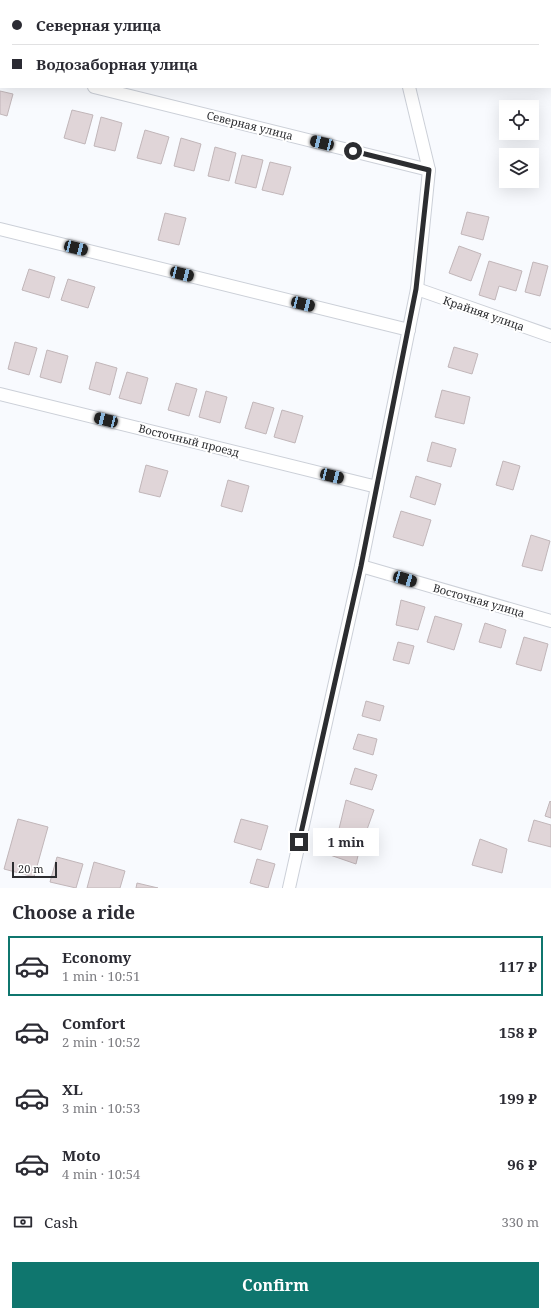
<!DOCTYPE html>
<meta charset="utf-8">
<style>
:root{--surface:#fff;--page:#f2f2f3;--text:#2b2b33;--muted:#7c7c81;--line:#e1e1e2;--accent:#0f766e}
body{margin:0;font-family:"Noto Serif",serif;background:var(--page);color:var(--text);height:100vh;display:flex;flex-direction:column;font-size:15px;white-space:nowrap}
*{box-sizing:border-box;margin:0}
p{font-size:13px;color:var(--muted)}
.icon{flex:none;width:22px;height:22px;fill:none;stroke:currentColor;stroke-width:2;stroke-linecap:round;stroke-linejoin:round}
.map{position:relative;height:888px;overflow:hidden}
.panel{display:flex;flex-direction:column;background:var(--surface);flex:1}
.panel>*{flex:none}
.top-card{position:absolute;left:0px;top:0px;width:551px;height:88px;box-shadow:0 4px 16px #0002;display:grid;align-content:center;height:88px;padding:0 12px;background:var(--surface)}
.controls{position:absolute;left:499px;top:100px;display:grid;gap:8px}
.controls a{display:grid;place-items:center;width:40px;height:40px;border-radius:0px;background:var(--surface);box-shadow:0 4px 16px #0002;font-size:20px}
.scale{position:absolute;left:12px;bottom:10px;width:45px;box-sizing:border-box;padding-left:4px;border:2px solid #2c2d30;border-top:0;font-size:11px;line-height:14px;white-space:nowrap;color:#2c2d30;-webkit-text-stroke:3px #fff;paint-order:stroke}
.end{position:absolute;width:18px;height:18px;margin:-9px;border:5px solid #2c2d30;background:#fff;box-shadow:0 0 0 2px #fff}
.from{border-radius:50%}
.bubble{position:absolute;height:28px;border-radius:0px;background:var(--surface);box-shadow:0 4px 16px #0002;font-size:13px;font-weight:700;line-height:28px;text-align:center}
.car{position:absolute;width:12px;height:24px;margin:-12px -6px;border-radius:5px;box-shadow:0 0 3px 1px #0007;background:linear-gradient(#222 24%,#8ab4d8 0 40%,#222 0 76%,#8ab4d8 0 86%,#222 0)}
.top-card b{display:flex;align-items:center;gap:14px;height:38px;font-size:15px}
.top-card b+b{border-top:1px solid var(--line)}
.top-card i{width:10px;height:10px;background:var(--text)}
ul{padding:0;list-style:none}
li{display:flex;align-items:center;gap:12px;height:60px;margin:0 8px 6px;padding:0 4px;border:2px solid transparent;border-radius:0px}
li div{flex:1}
li b{display:block;font-size:15px}
li em{font-style:normal;font-weight:700}
li.active{border-color:var(--accent)}
li>.icon{width:36px;height:36px;stroke-width:1.5}
h2{padding:0 12px;font-size:18px;line-height:48px}
.pay{display:flex;align-items:center;gap:10px;height:44px;padding:0 12px;font-size:15px}
.pay p{margin-inline-start:auto}
.action{display:flex;gap:8px;margin-top:auto;padding:8px 12px}
.action a{flex:1;height:46px;border-radius:0px;background:var(--accent);color:#fff;font-size:16px;font-weight:700;line-height:46px;text-align:center}
.map>svg:first-child{display:block}
.building{fill:#e0d5d8;stroke:#c1b6b9}
.lines{fill:none;stroke-linecap:round;stroke-linejoin:round}
.street-casing{stroke:#ccd0d8;stroke-width:14}
.secondary-casing{stroke:#ccd0d8;stroke-width:19}
.street{stroke:#fff;stroke-width:12}
.secondary{stroke:#fff;stroke-width:17}
.route{stroke:#2c2d30;stroke-width:5}
.labels{text-anchor:middle;dominant-baseline:central;stroke-width:4;stroke-linejoin:round;paint-order:stroke}
.street-label{font-size:11px;fill:#2c2d30;stroke:#fff}
</style>
<div class="map">
<svg width="551" height="888" viewBox="0 0 551 888">
<rect width="100%" height="100%" fill="#f8fafe"/>
<g class="building">
<path d="M385,0H418V1H384Z"/>
<path d="M0,91L13,94L7,116L0,114Z"/>
<path d="M72,110L93,115L85,144L64,138Z"/>
<path d="M101,117L122,123L115,151L94,146Z"/>
<path d="M145,130L169,137L161,164L137,158Z"/>
<path d="M181,138L201,144L194,171L174,166Z"/>
<path d="M215,147L236,153L229,181L208,176Z"/>
<path d="M242,155L263,160L256,188L235,183Z"/>
<path d="M270,162L291,167L283,195L262,190Z"/>
<path d="M467,212L489,217L483,240L461,234Z"/>
<path d="M165,213L186,218L179,245L158,240Z"/>
<path d="M459,246L481,254L471,281L449,273Z"/>
<path d="M489,261L522,271L516,291L499,286L495,300L479,295Z"/>
<path d="M533,262L548,266L540,296L525,292Z"/>
<path d="M29,269L55,277L49,298L22,290Z"/>
<path d="M68,279L95,287L88,308L61,300Z"/>
<path d="M15,342L37,348L29,375L8,369Z"/>
<path d="M454,347L478,354L472,374L448,367Z"/>
<path d="M47,350L68,356L61,383L40,377Z"/>
<path d="M96,362L117,368L110,395L89,389Z"/>
<path d="M127,372L148,378L141,404L119,398Z"/>
<path d="M176,383L197,389L189,416L168,410Z"/>
<path d="M442,390L470,397L464,424L435,417Z"/>
<path d="M206,391L227,397L220,423L199,417Z"/>
<path d="M253,402L274,408L266,434L245,428Z"/>
<path d="M282,410L303,416L295,443L274,437Z"/>
<path d="M432,442L456,449L451,467L427,461Z"/>
<path d="M503,461L520,466L513,490L496,485Z"/>
<path d="M146,465L168,471L160,497L139,492Z"/>
<path d="M416,476L441,484L435,505L410,497Z"/>
<path d="M228,480L249,486L242,512L221,506Z"/>
<path d="M401,511L431,520L423,546L393,537Z"/>
<path d="M531,535L550,541L542,571L522,566Z"/>
<path d="M401,600L425,607L418,630L396,625Z"/>
<path d="M435,616L462,624L454,650L427,642Z"/>
<path d="M485,623L506,630L501,648L479,642Z"/>
<path d="M524,637L548,644L541,671L516,664Z"/>
<path d="M398,642L414,646L409,664L393,660Z"/>
<path d="M366,701L384,706L380,721L362,716Z"/>
<path d="M358,734L377,739L373,755L353,749Z"/>
<path d="M355,768L377,775L372,790L350,784Z"/>
<path d="M346,800L374,810L365,835L339,829Z"/>
<path d="M550,801L551,802V818L545,816Z"/>
<path d="M18,819L48,827L34,877L4,869Z"/>
<path d="M241,819L268,826L261,850L234,842Z"/>
<path d="M534,820L551,825V847L528,841Z"/>
<path d="M337,835L361,843L356,864L330,855Z"/>
<path d="M480,839L507,849L502,873L472,865Z"/>
<path d="M57,857L83,864L76,888L50,882Z"/>
<path d="M257,859L275,864L268,888L250,883Z"/>
<path d="M94,862L125,871L120,888H87Z"/>
<path d="M137,883L158,888H136Z"/>
</g>
<g class="lines">
<g class="street-casing">
<g id="street">
<path d="M0,64H1"/>
<path d="M94,87L429,170"/>
<path d="M0,229L409,330"/>
<path d="M417,289L551,336"/>
<path d="M0,394L377,487"/>
<path d="M361,566L551,621"/>
<path d="M289,888L361,566L417,289L429,170L409,87"/>
</g>
</g>
<g class="secondary-casing">
<g id="secondary">
<path d="M96,0L100,1"/>
<path d="M550,16H551"/>
</g>
</g>
<use href="#street" class="street"/>
<use href="#secondary" class="secondary"/>
</g>
<g class="lines">
<path class="route" d="M299,842L361,566L416,289L429,170L353,151"/>
</g>
<g class="labels">
<g class="street-label">
<text transform="translate(250 125) rotate(14)">Северная улица</text>
<text transform="translate(484 313) rotate(19)">Крайняя улица</text>
<text transform="translate(189 440) rotate(14)">Восточный проезд</text>
<text transform="translate(479 600) rotate(16)">Восточная улица</text>
</g>
</g>
</svg>
<div class="controls">
<a><svg class="icon" aria-label="locate" viewBox="0 0 24 24"><circle cx="12" cy="12" r="6"/><path d="M12 2v4M12 18v4M2 12h4M18 12h4"/></svg></a>
<a><svg class="icon" aria-label="layers" viewBox="0 0 24 24"><path d="M12 4l9 5-9 5-9-5zM3 14l9 5 9-5"/></svg></a>
</div>
<div class="scale">20 m</div>
<i class="end from" style="left:353px;top:151px"></i>
<i class="end" style="left:299px;top:842px"></i>
<div class="bubble" style="left:313px;top:828px;width:66px">1 min</div>
<i class="car" style="left:322px;top:143px;rotate:284deg"></i>
<i class="car" style="left:76px;top:248px;rotate:104deg"></i>
<i class="car" style="left:182px;top:274px;rotate:104deg"></i>
<i class="car" style="left:303px;top:304px;rotate:104deg"></i>
<i class="car" style="left:106px;top:420px;rotate:284deg"></i>
<i class="car" style="left:332px;top:476px;rotate:104deg"></i>
<i class="car" style="left:405px;top:579px;rotate:106deg"></i>
<div class="top-card">
<b><i class="from"></i>Северная улица</b>
<b><i></i>Водозаборная улица</b>
</div>
</div>
<section class="panel">
<h2>Choose a ride</h2>
<ul>
<li class="active"><svg class="icon" aria-label="car" viewBox="0 0 24 24"><path d="M5 17H2v-5l4-1 3-4h7l3 4 3 1v5h-3M9 17h6M6 11h13"/><circle cx="7" cy="17" r="2"/><circle cx="17" cy="17" r="2"/></svg><div><b>Economy</b><p>1 min · 10:51</p></div><em>117 ₽</em></li>
<li><svg class="icon" aria-label="car" viewBox="0 0 24 24"><path d="M5 17H2v-5l4-1 3-4h7l3 4 3 1v5h-3M9 17h6M6 11h13"/><circle cx="7" cy="17" r="2"/><circle cx="17" cy="17" r="2"/></svg><div><b>Comfort</b><p>2 min · 10:52</p></div><em>158 ₽</em></li>
<li><svg class="icon" aria-label="car" viewBox="0 0 24 24"><path d="M5 17H2v-5l4-1 3-4h7l3 4 3 1v5h-3M9 17h6M6 11h13"/><circle cx="7" cy="17" r="2"/><circle cx="17" cy="17" r="2"/></svg><div><b>XL</b><p>3 min · 10:53</p></div><em>199 ₽</em></li>
<li><svg class="icon" aria-label="car" viewBox="0 0 24 24"><path d="M5 17H2v-5l4-1 3-4h7l3 4 3 1v5h-3M9 17h6M6 11h13"/><circle cx="7" cy="17" r="2"/><circle cx="17" cy="17" r="2"/></svg><div><b>Moto</b><p>4 min · 10:54</p></div><em>96 ₽</em></li>
</ul>
<div class="pay"><svg class="icon" aria-label="cash" viewBox="0 0 24 24"><path d="M3 7h18v10H3z"/><circle cx="12" cy="12" r="2"/></svg>Cash<p>330 m</p></div>
<div class="action"><a>Confirm</a></div>
</section>
